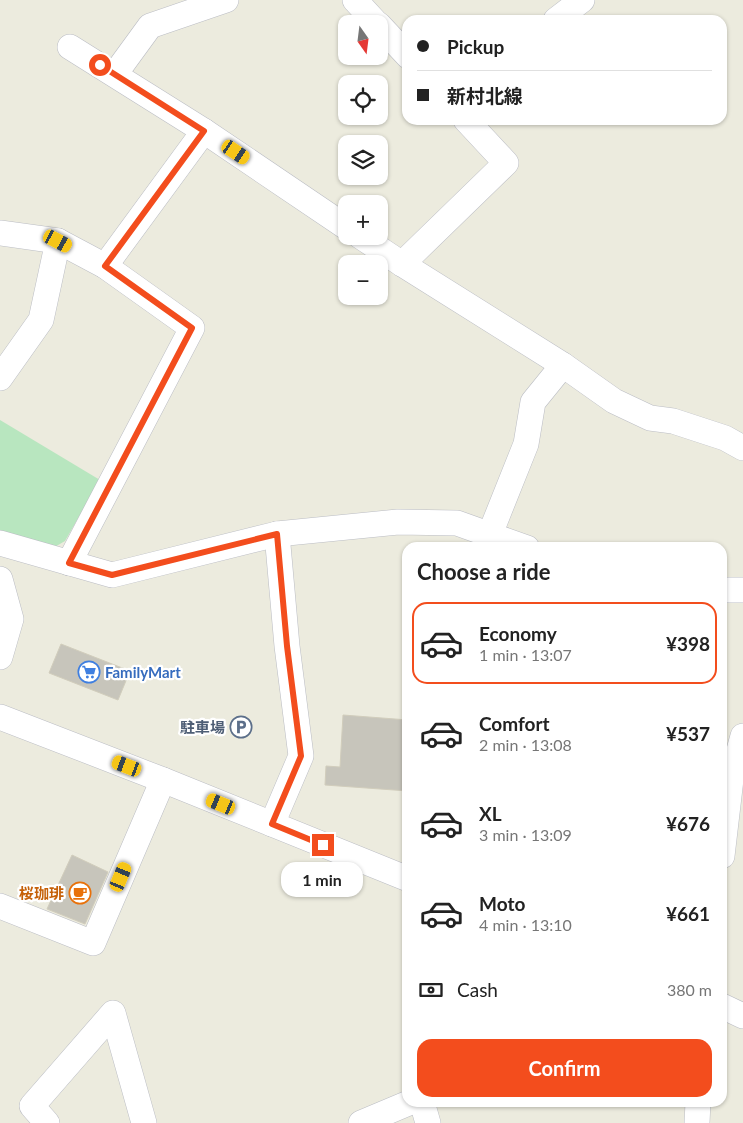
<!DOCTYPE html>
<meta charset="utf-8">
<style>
:root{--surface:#fff;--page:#f6f6f6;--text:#222;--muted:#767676;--line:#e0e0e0;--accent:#f34d1d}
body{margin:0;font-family:Lato,"Noto Sans JP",sans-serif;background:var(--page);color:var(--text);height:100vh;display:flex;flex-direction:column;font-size:19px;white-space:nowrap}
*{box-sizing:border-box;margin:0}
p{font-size:16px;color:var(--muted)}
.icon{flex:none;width:28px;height:28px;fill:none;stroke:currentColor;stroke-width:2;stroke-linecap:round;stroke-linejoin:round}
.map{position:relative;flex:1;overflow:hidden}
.panel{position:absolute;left:402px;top:542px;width:325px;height:565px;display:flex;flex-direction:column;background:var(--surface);border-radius:15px;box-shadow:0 1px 4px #0004}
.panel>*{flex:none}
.hud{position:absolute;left:402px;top:15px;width:325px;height:110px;border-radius:15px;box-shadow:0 1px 4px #0004;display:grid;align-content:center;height:110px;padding:0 15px;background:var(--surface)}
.needle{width:32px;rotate:166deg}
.buttons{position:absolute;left:338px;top:15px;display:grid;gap:10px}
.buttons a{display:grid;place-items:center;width:50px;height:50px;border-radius:10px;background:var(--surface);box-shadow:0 1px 4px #0004;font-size:25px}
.end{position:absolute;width:22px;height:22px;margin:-11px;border:6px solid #f34d1d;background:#fff;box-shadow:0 0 0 2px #fff}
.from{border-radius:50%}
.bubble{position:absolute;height:35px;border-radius:15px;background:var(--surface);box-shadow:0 1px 4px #0004;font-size:16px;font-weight:700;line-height:35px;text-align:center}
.car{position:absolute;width:15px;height:30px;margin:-15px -8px;border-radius:6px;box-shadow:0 0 4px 1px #0007;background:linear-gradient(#f5c518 24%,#345 0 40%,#f5c518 0 76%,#345 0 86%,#f5c518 0)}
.hud b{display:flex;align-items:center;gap:18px;height:48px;font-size:19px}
.hud b+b{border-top:1px solid var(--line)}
.hud i{width:12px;height:12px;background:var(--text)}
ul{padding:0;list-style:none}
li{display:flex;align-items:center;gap:15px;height:82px;margin:0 10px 8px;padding:0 5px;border:2px solid transparent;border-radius:15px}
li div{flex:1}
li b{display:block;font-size:19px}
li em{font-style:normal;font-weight:700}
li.on{border-color:var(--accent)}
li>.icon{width:45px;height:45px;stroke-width:1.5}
h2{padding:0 15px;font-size:22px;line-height:60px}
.pay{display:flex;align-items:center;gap:12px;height:55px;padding:0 15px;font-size:19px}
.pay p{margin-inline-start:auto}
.primary-button{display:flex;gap:10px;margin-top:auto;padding:10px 15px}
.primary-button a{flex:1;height:58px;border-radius:15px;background:var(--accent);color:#fff;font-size:20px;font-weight:700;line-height:58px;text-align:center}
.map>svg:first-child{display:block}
.green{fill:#b8e6bf}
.building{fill:#c7c5bb;stroke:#d1cdbc}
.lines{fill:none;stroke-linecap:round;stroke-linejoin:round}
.minor-casing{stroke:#bbbdc4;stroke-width:26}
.minor{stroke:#fff;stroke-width:25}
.route{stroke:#f34d1d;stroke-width:6}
.labels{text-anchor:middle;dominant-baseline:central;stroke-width:4.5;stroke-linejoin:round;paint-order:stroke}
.shop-label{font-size:15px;font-weight:bold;fill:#366cbe;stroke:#fff;text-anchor:start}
.service-label{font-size:15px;font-weight:bold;fill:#4e5e75;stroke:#fff;text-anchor:end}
.food-label{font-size:15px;font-weight:bold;fill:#c56008;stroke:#fff;text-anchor:end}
</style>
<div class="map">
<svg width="743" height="1123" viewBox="0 0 743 1123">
<rect width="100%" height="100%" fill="#ecebde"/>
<path class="green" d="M0,420L100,480L65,541L53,548L0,534Z"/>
<g class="building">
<path d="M61,644L130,671L118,700L49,673Z"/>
<path d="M343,715L408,720V791L325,785L326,766L340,767Z"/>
<path d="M72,855L108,872L85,924L47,909Z"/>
</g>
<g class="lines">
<g class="minor-casing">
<g id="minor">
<path d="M355,0L377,24"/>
<path d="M556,20L582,0"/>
<path d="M379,25L408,56"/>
<path d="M70,47L204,131L346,227"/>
<path d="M115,74L150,26L226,0"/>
<path d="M0,233L58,241L105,266L192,328L69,563"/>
<path d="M360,236L402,264L563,365L614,401L650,418L673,421L725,438L743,448"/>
<path d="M402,264L506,163L466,120"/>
<path d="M105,266L204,131"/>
<path d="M0,378L41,320L58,241"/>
<path d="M490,534L526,444L533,402L563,365"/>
<path d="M0,543L112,575L277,534L398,522L457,523L527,548"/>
<path d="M0,579L11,619L0,657"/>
<path d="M722,590H743"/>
<path d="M0,717L163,780L408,879"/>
<path d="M272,824L301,756L287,646L277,534"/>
<path d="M722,856L731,779L743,736"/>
<path d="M0,906L93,943L163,780"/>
<path d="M722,1006L743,1016"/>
<path d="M422,1102L428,1123"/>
<path d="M47,1123L32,1106L113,1013L144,1123"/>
<path d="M361,1123L411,1102"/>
<path d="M697,1123L698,1102"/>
</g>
</g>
<use href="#minor" class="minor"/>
</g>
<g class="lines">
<path class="route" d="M100,65L204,131L105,266L192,328L69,563L112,575L277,534L287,646L301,756L272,824L323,845"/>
</g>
<defs>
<g id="supermarket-ring" transform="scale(1.125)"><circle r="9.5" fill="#fff" stroke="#3f7fe0" stroke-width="1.5"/><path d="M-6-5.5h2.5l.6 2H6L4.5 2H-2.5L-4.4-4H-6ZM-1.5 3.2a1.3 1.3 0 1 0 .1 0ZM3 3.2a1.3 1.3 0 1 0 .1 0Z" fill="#3f7fe0"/></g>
<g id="parking-ring" transform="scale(1.125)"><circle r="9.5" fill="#fff" stroke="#5c6f8a" stroke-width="1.5"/><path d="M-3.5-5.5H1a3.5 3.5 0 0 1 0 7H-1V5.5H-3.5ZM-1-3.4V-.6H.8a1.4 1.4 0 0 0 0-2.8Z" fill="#5c6f8a"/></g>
<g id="cafe-ring" transform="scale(1.125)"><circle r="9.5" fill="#fff" stroke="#e8710a" stroke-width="1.5"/><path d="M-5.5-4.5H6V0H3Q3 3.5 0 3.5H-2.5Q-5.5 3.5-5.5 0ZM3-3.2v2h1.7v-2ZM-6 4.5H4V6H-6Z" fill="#e8710a"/></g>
</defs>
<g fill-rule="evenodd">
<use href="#supermarket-ring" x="89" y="672"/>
<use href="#parking-ring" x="241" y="727"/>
<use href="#cafe-ring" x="80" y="893"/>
</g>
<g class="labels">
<g class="shop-label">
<text x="105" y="672">FamilyMart</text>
</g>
<g class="service-label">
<text x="225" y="727">駐車場</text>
</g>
<g class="food-label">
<text x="64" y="893">桜珈琲</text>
</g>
</g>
</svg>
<div class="buttons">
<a><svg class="needle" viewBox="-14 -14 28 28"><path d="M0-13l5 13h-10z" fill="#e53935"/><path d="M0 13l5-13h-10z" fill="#767676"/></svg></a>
<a><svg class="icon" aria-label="locate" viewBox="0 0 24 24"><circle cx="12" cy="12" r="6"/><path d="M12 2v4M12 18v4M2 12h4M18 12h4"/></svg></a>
<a><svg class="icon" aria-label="layers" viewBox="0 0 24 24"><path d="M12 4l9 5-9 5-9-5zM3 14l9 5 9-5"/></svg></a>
<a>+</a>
<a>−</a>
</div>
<i class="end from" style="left:100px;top:65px"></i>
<i class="end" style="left:323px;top:845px"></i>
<div class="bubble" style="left:281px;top:862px;width:82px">1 min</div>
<i class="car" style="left:236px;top:152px;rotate:124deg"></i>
<i class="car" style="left:58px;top:241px;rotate:118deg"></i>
<i class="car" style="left:127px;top:766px;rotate:291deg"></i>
<i class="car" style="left:221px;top:804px;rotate:292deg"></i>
<i class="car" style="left:121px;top:877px;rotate:23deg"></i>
<div class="hud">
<b><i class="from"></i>Pickup</b>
<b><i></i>新村北線</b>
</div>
<section class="panel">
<h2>Choose a ride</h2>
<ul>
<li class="on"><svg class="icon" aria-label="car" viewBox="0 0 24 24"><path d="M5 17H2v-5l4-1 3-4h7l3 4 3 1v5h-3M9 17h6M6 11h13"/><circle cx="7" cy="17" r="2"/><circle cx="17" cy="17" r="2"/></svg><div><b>Economy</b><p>1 min · 13:07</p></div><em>¥398</em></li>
<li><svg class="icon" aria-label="car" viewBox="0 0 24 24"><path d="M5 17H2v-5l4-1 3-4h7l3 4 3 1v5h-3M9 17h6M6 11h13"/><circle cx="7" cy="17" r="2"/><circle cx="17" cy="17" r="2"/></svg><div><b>Comfort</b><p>2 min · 13:08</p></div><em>¥537</em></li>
<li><svg class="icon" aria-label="car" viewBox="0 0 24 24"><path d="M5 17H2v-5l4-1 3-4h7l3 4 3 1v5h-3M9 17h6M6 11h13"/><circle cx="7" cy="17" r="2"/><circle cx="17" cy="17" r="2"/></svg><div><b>XL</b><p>3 min · 13:09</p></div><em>¥676</em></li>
<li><svg class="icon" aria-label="car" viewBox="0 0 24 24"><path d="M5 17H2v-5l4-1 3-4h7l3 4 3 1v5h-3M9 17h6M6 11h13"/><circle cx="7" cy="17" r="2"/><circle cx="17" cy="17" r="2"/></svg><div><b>Moto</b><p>4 min · 13:10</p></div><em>¥661</em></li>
</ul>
<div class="pay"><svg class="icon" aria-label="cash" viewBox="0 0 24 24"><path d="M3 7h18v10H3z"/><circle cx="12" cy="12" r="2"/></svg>Cash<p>380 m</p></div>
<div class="primary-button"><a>Confirm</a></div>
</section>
</div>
